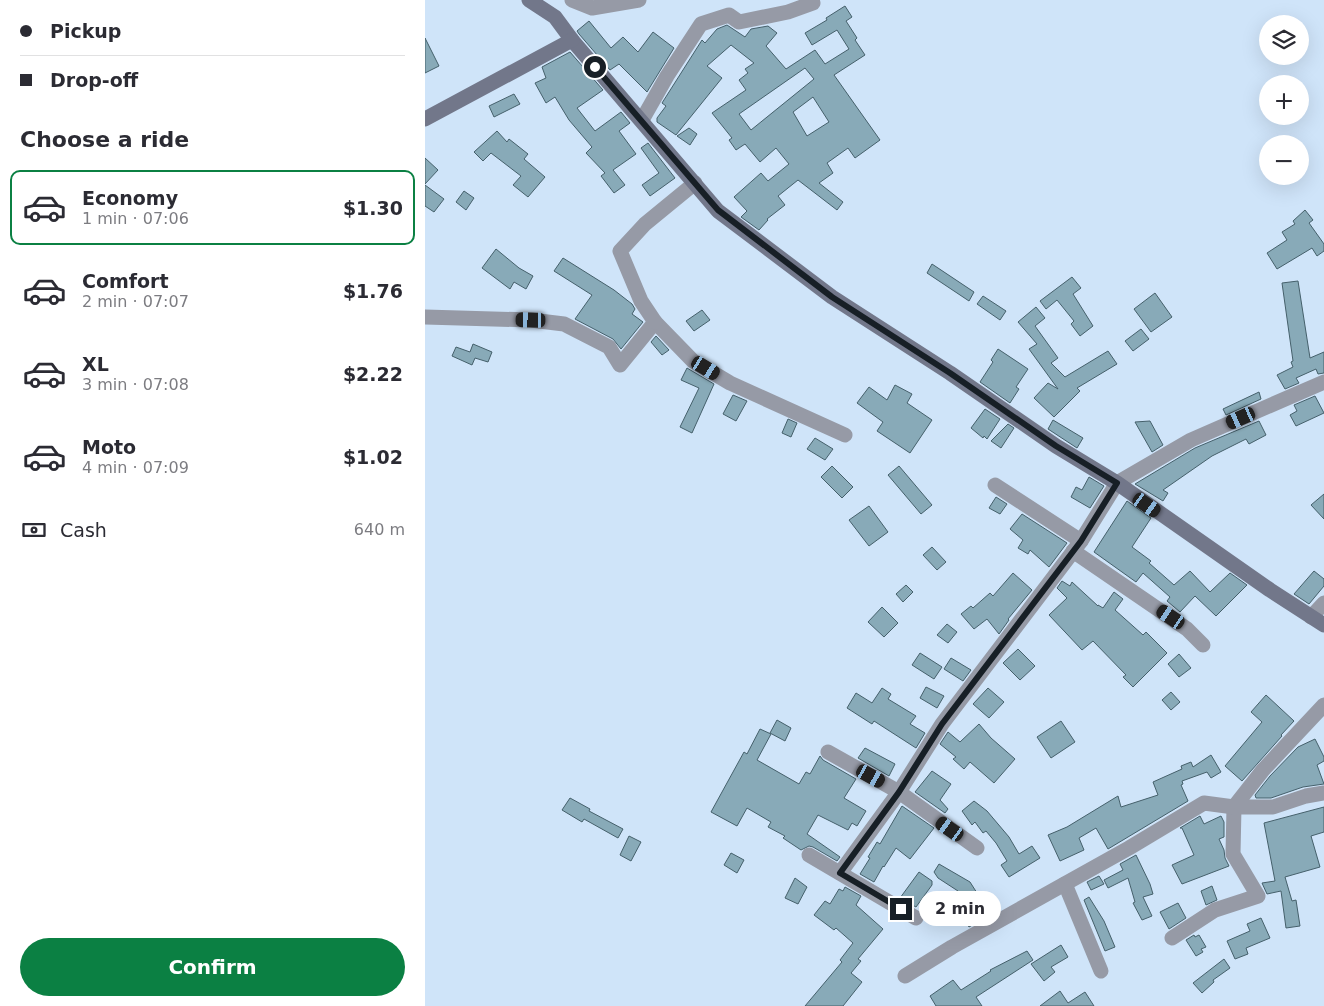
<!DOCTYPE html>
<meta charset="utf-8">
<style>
:root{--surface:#fff;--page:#f2f2f3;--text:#2b2b33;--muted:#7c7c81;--line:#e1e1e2;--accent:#0b8043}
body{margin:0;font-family:"DejaVu Sans",sans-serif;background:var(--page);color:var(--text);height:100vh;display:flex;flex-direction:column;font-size:19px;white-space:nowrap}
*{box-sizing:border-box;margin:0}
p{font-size:16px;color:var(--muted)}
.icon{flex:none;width:28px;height:28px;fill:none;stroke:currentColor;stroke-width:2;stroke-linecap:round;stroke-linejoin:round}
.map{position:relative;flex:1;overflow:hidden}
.side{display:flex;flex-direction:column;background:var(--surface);width:425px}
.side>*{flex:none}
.banner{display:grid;align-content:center;height:110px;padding:0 20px;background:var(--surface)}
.buttons{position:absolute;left:834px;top:15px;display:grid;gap:10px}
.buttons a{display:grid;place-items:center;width:50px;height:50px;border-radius:50%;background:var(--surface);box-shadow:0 5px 20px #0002;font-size:25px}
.end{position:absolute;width:22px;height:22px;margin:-11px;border:6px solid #171f26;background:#fff;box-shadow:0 0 0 2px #fff}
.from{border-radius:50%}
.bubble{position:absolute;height:35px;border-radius:18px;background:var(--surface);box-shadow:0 5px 20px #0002;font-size:16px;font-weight:600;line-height:35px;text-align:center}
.car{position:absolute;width:15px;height:30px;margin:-15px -8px;border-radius:6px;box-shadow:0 0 4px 1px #0007;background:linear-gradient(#222 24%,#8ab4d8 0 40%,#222 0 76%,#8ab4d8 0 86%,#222 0)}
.banner b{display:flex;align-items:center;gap:18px;height:48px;font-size:19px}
.banner b+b{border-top:1px solid var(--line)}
.banner i{width:12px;height:12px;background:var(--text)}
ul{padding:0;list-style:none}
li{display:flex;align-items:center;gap:15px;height:75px;margin:0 10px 8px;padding:0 10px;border:2px solid transparent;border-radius:10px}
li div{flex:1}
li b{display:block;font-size:19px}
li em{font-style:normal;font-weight:600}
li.on{border-color:var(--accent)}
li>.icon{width:45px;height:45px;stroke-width:1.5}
h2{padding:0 20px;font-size:22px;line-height:60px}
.pay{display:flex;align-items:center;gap:12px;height:55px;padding:0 20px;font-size:19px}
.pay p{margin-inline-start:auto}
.button{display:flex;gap:10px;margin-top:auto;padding:10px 20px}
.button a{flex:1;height:58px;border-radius:30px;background:var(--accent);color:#fff;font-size:20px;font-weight:600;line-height:58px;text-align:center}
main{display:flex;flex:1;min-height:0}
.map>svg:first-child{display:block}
.building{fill:#88aab8;stroke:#45606b;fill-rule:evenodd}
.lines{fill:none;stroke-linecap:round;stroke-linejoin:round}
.street{stroke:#969aa6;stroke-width:15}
.secondary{stroke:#72778a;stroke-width:15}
.route{stroke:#171f26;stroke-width:6}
</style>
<main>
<section class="side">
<div class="banner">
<b><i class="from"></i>Pickup</b>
<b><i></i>Drop-off</b>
</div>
<h2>Choose a ride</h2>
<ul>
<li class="on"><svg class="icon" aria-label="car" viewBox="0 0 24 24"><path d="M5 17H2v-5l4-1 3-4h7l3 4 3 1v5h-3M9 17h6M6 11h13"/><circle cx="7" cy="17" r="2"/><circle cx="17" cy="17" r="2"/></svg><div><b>Economy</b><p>1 min · 07:06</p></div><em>$1.30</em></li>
<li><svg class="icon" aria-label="car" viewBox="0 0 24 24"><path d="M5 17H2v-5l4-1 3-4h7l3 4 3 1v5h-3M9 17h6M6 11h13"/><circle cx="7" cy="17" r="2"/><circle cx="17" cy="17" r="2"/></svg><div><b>Comfort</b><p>2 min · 07:07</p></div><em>$1.76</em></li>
<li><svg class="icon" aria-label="car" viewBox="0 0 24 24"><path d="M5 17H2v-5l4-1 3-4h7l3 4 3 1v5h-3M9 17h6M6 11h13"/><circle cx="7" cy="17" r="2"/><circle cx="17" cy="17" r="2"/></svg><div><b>XL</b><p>3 min · 07:08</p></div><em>$2.22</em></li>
<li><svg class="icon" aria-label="car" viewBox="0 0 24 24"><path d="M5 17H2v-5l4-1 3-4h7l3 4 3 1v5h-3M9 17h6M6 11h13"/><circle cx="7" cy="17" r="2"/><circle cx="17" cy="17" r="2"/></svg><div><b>Moto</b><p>4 min · 07:09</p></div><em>$1.02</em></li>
</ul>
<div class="pay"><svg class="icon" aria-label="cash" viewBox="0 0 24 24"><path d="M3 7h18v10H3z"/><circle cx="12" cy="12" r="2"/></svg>Cash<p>640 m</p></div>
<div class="button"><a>Confirm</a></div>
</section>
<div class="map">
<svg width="899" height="1006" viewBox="0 0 899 1006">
<rect width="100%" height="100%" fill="#cfe4f9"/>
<g class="building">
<path d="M420,6L427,17L421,21L432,38L430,40L440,55L409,75L455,140L430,158L423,148L402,163L408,173L394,183L418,202L412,210L373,180L353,196L360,205L342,219L343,220L334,230L316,217L322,211L309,197L336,173L343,181L364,164L351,148L335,162L320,144L311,150L304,140L307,138L287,113L321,90L314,80L323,73L320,69L329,63L306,45L282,66L297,78L251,135L232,122V118L241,106L237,103L277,40L280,43L292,29L302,25L320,37L326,29L343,26L352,33L341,46L361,69L390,50L400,64L424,49L412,30L387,45L380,33L402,20L401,18ZM380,68L389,79L326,130L314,114ZM388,97L404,122L382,136L368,112Z"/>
<path d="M164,21L186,48L198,37L213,52L228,32L249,48L222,92L194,64L185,70L154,34L152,31Z"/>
<path d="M0,38L14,66L0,73Z"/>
<path d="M145,52L178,90L152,108L170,131L196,112L205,123L194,131L211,154L188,170L200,185L189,193L176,176L180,173L161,153L167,147L144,120L130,97L121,103L110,83L121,78L117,67Z"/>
<path d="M89,94L95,104L69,117L64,106Z"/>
<path d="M264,128L272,134L265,145L252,136Z"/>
<path d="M72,131L82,142L84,139L103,154L99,159L120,177L103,197L88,185L96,176L66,153L58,161L49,152Z"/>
<path d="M223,143L250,178L225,196L217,185L234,173L216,148Z"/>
<path d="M0,158L13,170L0,184Z"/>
<path d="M0,185L19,199L9,212L0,206Z"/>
<path d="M39,191L49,198L41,210L31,202Z"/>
<path d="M880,210L888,220L884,223L899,244V251L892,256L887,248L852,269L842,253L862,240L857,232L870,224L868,221Z"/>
<path d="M71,249L94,268L108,276L101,289L89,282L85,289L57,268Z"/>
<path d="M138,258L189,290L207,304L210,309L207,314L218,322L196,349L188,339L150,319L167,295L129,271Z"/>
<path d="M507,264L549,292L544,301L502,273Z"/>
<path d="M647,277L656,288L648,294L668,326L655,336L646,324L649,321L632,300L621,309L615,301Z"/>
<path d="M873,281L885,358L899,352V373L893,374L891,369L871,378L874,383L860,389L852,375L868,367L866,362L868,361L857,283Z"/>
<path d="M730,293L747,317L726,332L709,309Z"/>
<path d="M558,296L581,311L575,320L552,304Z"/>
<path d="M611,307L620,318L610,326L633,358L626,363L640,377L683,351L692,364L652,388L655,391L629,417L609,398L623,383L633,389L604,349L612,344L593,322Z"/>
<path d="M277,310L285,320L269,331L261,321Z"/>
<path d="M716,329L724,339L708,351L700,341Z"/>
<path d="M231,336L244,350L237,355L226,342Z"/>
<path d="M48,344L67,352L63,362L50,358L47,365L27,356L31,347L45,352Z"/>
<path d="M573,349L603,369L591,387L594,389L585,403L555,382L568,362L566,360Z"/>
<path d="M262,368L289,384L267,433L255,427L274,388L256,380Z"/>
<path d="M470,385L487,394L482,403L507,420L485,453L452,431L458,422L432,403L444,387L462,400Z"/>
<path d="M834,392L836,399L801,415L798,409Z"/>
<path d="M308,395L322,401L311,421L298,414Z"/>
<path d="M890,396L899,413L871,426L865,415L872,411L869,405Z"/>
<path d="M560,409L575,419L562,439L559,436L558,438L546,428Z"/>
<path d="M363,419L372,423L366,437L357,433Z"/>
<path d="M628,420L658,438L652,448L623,429Z"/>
<path d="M725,421L738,445L727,452L710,422Z"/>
<path d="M834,421L841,435L824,444L821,439L787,456L738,490L743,493L738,501L710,484L770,448Z"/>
<path d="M583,424L589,428L576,448L566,441Z"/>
<path d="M390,438L408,449L400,460L382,449Z"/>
<path d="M407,466L428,487L417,498L396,477Z"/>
<path d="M474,466L507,505L496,514L463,475Z"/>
<path d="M664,477L679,486L665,508L646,497L651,487L657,490Z"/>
<path d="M899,494V519L886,505Z"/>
<path d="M571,497L582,504L575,514L564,508Z"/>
<path d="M702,501L726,518L707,547L726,561L724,563L749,585L765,571L785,592L805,573L822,585L791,616L770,596L755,612L742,601L745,597L718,573L711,582L669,552Z"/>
<path d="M444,506L463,532L444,546L424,520Z"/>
<path d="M597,514L642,543L624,567L605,550L603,554L593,548L598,540L585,529Z"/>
<path d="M507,547L521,562L512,570L498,555Z"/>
<path d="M889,571L899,579V586L884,604L869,594Z"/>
<path d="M588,573L607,590L583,619L584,620L574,634L562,619L549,629L536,614L546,606L548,608L565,593L568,596Z"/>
<path d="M637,581L645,586L647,582L673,606V605L678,608L689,592L698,599L690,610L718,635L721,632L742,653L708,687L698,677L701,675L668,641L657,650L624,615L642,598L632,588Z"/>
<path d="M481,585L488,592L478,602L471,594Z"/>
<path d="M457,607L473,623L459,637L443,622Z"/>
<path d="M522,624L532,632L523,643L512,635Z"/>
<path d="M593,649L610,666L595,680L578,663Z"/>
<path d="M495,653L517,667L509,679L487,665Z"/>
<path d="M754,654L766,668L754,677L743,664Z"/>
<path d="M526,658L546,670L538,681L519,669Z"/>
<path d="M501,687L519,696L512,708L495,698Z"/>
<path d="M457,688L466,694L463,699L491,716L485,724L500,733L491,748L449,721L447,724L422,708L431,693L447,703Z"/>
<path d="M563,688L579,702L564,718L548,704Z"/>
<path d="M746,692L755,702L746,710L737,700Z"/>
<path d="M841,695L869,721L856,735L857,736L817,781L800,766L837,722L826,712Z"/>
<path d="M352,720L366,728L360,741L345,733Z"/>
<path d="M636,721L650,742L626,758L612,737Z"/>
<path d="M554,724L566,738L590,759L569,783L545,762L539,769L528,759L531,757L515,744L523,732L535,742Z"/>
<path d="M335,729L346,734L332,760L374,784L381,772L385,774L395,756L398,760L431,779L419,798L441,811L432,826L427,823L423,830L393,815L382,834L415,857L412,861L388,847L384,846L376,850L358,838L360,836L343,827L346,822L322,808L312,826L286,812L319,752L322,754Z"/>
<path d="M890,739L899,757V761L892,765L899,784L878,787L846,798H831L830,795L845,776L873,747Z"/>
<path d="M440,748L470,764L464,776L433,758Z"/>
<path d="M786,755L796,772L786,778L782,772L757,781L758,784L756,785L763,801L683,849L671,828L654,838L659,850L635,861L623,835L642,827L693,796L696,807L733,795L728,782L757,769L756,766L766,762L768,767Z"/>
<path d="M507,771L526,784L515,800L523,809L520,813L490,792Z"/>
<path d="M145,798L165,809L164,811L198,829L193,838L159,819L157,822L137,810Z"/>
<path d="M549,801L562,811L584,837L594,854L607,846L615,858L584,877L576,865L582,861L571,843L561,831L558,833L550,822L547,825L537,811Z"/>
<path d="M477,806L509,828L485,859L471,848L459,867L458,866L449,882L435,874L445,858L443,857L452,842L455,844Z"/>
<path d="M899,807V832L886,836L895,867L860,877L867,901L871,900L875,926L861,928L856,891L842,894L837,883L850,881L839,823Z"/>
<path d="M775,816L779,824L796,816L799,822V837L794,839L799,850L800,858L804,866L757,884L747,865L769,855L757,828H755Z"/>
<path d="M204,836L216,842L206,861L195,855Z"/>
<path d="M306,853L319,860L312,873L299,865Z"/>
<path d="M711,855L725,884L728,894L718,897L727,916L717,920L708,903L710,902L703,878L683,888L679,880L698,870L695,864Z"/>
<path d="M514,864L545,882L552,893L548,895L561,917L544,927L525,896L533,891L513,878L509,872Z"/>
<path d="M494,872L507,881V885L491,907L475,898Z"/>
<path d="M674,876L679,884L666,890L662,882Z"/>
<path d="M370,878L382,887L373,904L360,898Z"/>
<path d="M787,886L792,900L781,905L776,891Z"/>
<path d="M420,887L436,896L431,905L458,929L433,959L436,961L426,973L437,982L418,1006H380L417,962L415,960L428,943L411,928L409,930L389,915L400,901L405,904L414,889L418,891Z"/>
<path d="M664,897L679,921L690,947L680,951L659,900Z"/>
<path d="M753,903L761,918L744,929L735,912Z"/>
<path d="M836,918L845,938L821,948L823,954L810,959L802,941L825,931L822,924Z"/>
<path d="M769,935L770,937L774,935L781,947L776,949L778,952L771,956L761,940Z"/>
<path d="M636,945L643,957L626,967L630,972L619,981L606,964Z"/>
<path d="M602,951L608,960L551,997L557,1006H511L505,996L528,980L536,990L566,971L565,970Z"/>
<path d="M799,959L805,968L788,980L789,982L777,993L768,983Z"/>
<path d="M635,991L643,1003L660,992L669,1006H615Z"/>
</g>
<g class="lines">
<g class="street">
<path d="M147,0L167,8L214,0"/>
<path d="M217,120L242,76L276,24L304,15L314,22L363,12L388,3L387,0"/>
<path d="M0,317L106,320L139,324L184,347L195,365L230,322L268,361L305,383L420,435"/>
<path d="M230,322L216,301L195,251L220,224L270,183"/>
<path d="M570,485L656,541"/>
<path d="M648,551L762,629L778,645"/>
<path d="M886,617L899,603"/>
<path d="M403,752L474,792L552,848"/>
<path d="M384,855L491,918"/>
<path d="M415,873L474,792L517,724L656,541L692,483L766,440L899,382"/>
<path d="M640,884L676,971"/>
<path d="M747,938L790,910L833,896L808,854L809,807L838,770L899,705"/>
<path d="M480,976L527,947L704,848L779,803L809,807H848L881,796L899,793"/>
</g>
<g class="secondary">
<path d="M104,0L130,17L147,40L293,211L407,297L525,373L631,446L692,483L845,590L899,625"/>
<path d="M0,119L147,40"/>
</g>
</g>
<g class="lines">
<path class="route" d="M170,67L293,210L407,297L525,373L631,446L692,483L656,541L517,724L474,792L415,873L476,909"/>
</g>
</svg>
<div class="buttons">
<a><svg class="icon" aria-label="layers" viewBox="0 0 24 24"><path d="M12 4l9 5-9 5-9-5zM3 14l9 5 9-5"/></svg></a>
<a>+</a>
<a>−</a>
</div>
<i class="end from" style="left:170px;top:67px"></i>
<i class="end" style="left:476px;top:909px"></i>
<div class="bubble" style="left:494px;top:891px;width:82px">2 min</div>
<i class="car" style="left:106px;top:320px;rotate:271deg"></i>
<i class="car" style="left:281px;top:368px;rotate:121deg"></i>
<i class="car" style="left:816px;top:418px;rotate:246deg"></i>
<i class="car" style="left:722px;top:505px;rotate:125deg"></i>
<i class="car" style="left:746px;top:617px;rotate:304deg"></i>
<i class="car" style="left:446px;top:776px;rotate:119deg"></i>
<i class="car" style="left:525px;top:829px;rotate:305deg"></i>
</div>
</main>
